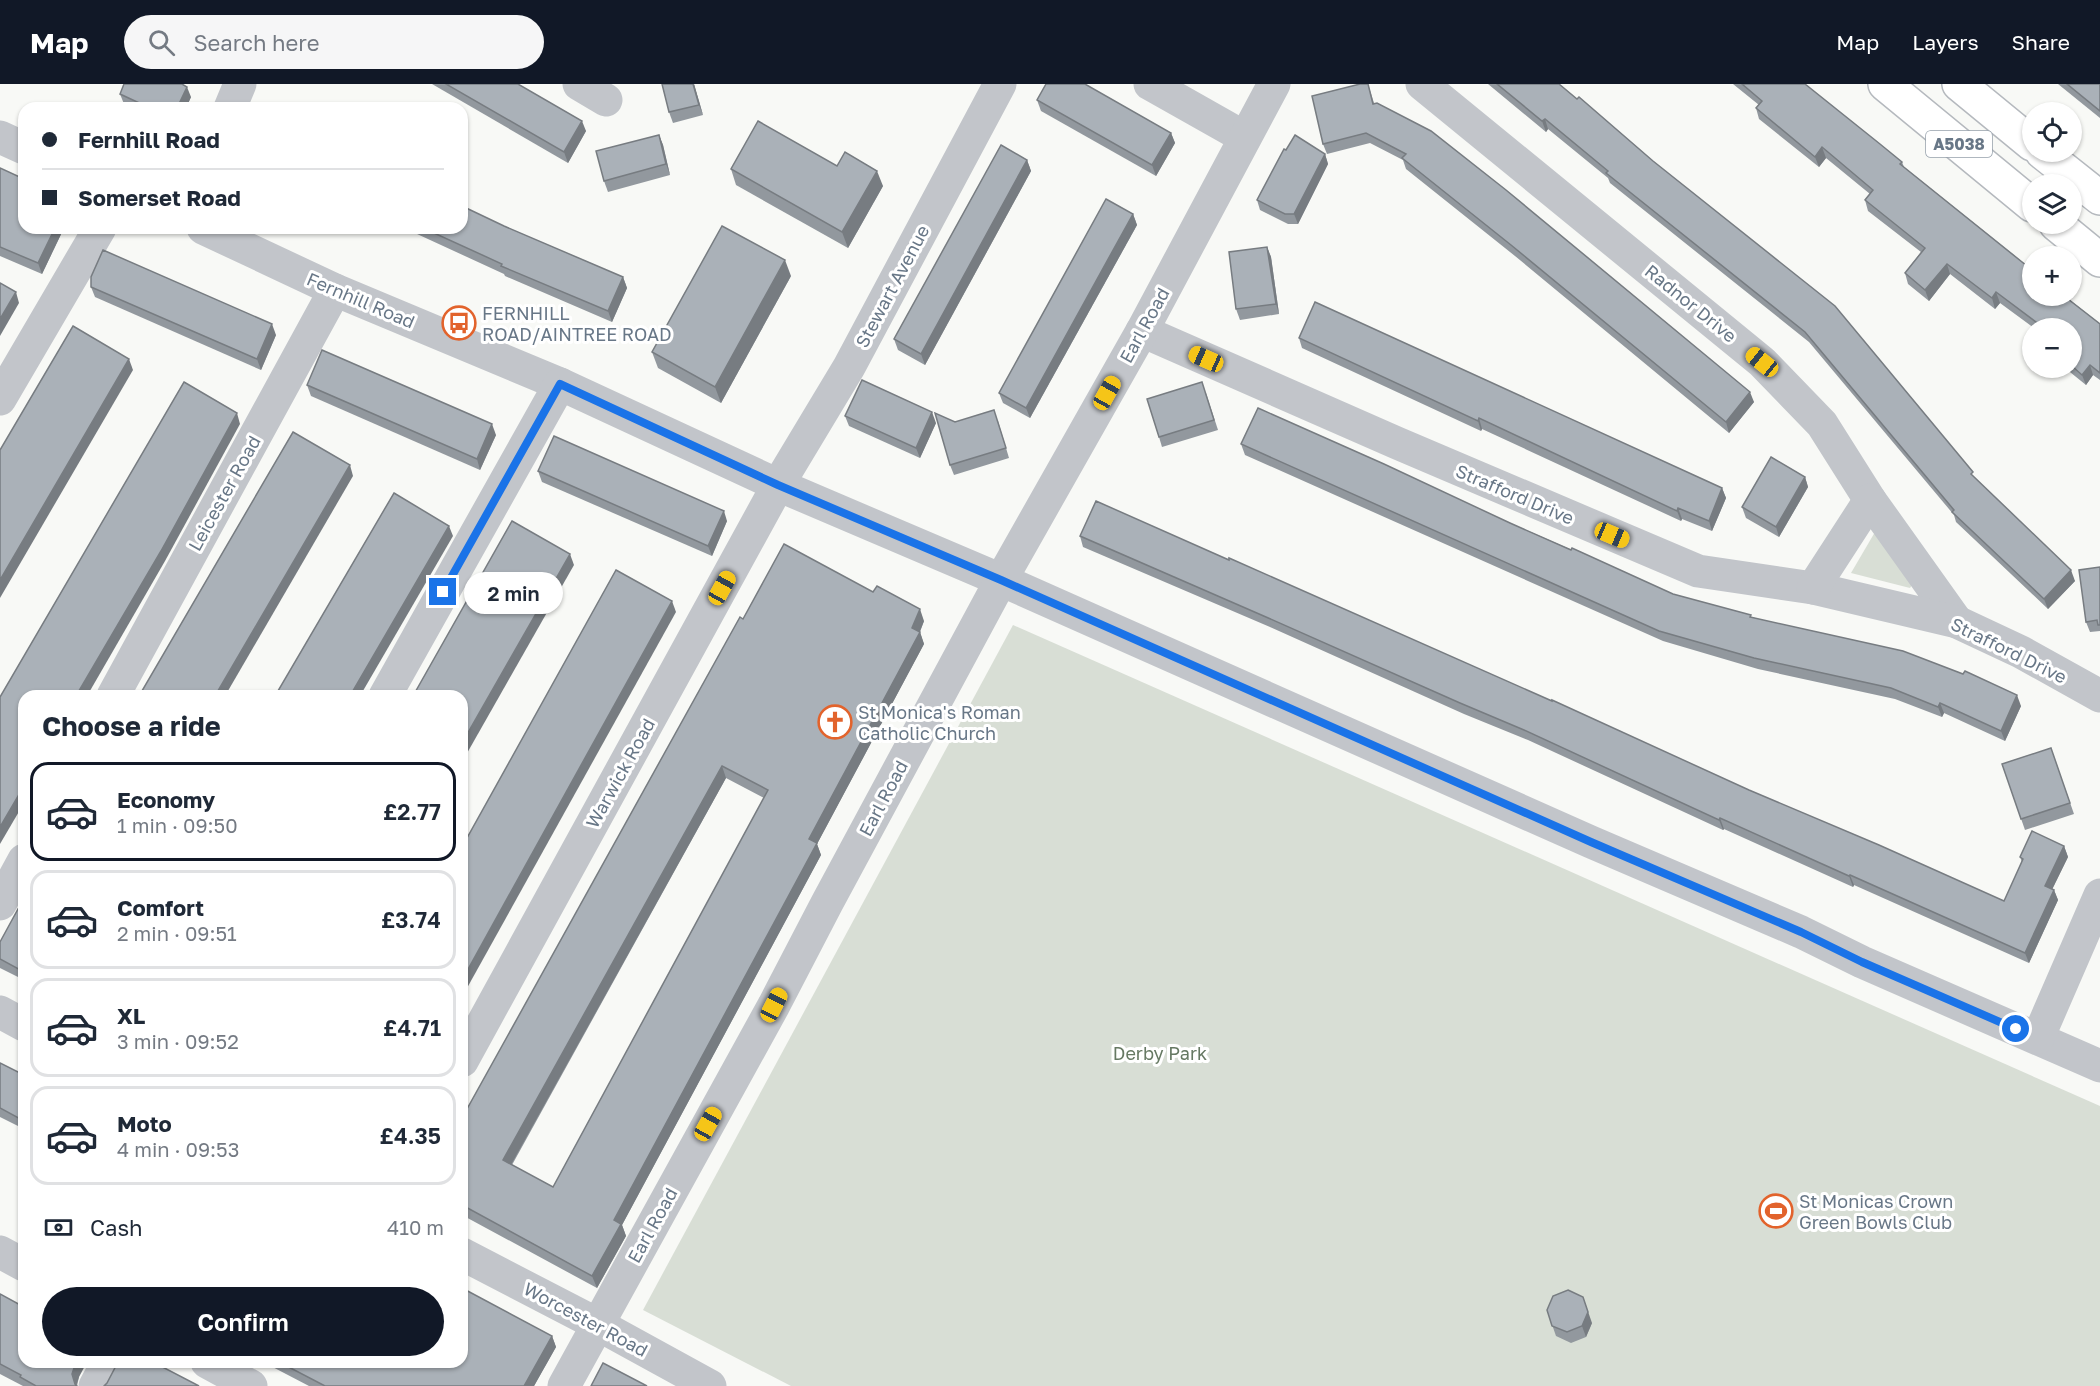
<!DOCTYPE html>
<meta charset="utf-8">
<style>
:root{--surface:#fff;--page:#f6f6f7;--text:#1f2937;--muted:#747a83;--line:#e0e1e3;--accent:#111827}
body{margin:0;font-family:"Golos Text",sans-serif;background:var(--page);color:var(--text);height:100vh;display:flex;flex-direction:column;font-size:22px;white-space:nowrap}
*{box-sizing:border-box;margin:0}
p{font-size:20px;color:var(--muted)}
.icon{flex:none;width:33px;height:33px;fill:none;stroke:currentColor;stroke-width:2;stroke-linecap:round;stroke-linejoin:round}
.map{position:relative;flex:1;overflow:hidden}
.sheet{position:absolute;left:18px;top:606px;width:450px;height:678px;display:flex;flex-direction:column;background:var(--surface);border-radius:18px;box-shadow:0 2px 4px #0004}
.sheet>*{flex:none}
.banner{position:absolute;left:18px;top:18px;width:450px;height:132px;border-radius:18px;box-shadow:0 2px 4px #0004;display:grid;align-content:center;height:132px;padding:0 24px;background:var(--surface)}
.controls{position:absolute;left:2022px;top:18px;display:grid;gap:12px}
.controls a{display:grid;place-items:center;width:60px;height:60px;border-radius:50%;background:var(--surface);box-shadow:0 2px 4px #0004;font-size:30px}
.end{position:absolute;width:27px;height:27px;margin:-14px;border:8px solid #1a73e8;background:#fff;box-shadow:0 0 0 3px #fff}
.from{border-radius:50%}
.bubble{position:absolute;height:42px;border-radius:21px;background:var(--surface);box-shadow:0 2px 4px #0004;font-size:20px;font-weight:600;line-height:42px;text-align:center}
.car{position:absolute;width:18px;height:36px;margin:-18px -9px;border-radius:8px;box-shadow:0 0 4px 2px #0007;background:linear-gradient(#f5c518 24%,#345 0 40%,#f5c518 0 76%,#345 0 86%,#f5c518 0)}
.banner b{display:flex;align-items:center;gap:21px;height:57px;font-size:22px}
.banner b+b{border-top:2px solid var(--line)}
.banner i{width:15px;height:15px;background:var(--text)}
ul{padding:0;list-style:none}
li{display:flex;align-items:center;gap:18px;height:99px;margin:0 12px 9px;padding:0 12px;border:3px solid var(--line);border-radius:18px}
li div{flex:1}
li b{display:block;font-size:22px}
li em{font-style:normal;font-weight:600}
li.on{border-color:var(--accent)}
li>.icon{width:54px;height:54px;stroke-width:1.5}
h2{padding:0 24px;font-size:27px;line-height:72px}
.pay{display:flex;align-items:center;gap:15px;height:66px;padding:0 24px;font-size:22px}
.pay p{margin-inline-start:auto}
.action{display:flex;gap:12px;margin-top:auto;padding:12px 24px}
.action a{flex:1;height:69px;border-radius:36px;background:var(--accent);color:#fff;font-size:24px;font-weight:600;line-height:69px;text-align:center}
header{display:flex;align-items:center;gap:36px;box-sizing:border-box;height:84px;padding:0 30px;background:var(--accent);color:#fff}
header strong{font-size:28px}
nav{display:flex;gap:33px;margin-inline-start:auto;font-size:21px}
.search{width:420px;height:54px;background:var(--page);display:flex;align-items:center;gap:15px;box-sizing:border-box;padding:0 21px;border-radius:33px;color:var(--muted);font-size:22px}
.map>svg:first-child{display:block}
.green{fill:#d8ded5}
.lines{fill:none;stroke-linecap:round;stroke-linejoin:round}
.major-casing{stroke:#b5b9be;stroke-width:36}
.minor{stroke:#c2c5ca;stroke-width:33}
.major{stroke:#fff;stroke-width:33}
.wall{fill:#92989e;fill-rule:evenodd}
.shaded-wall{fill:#777c81}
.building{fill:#aab1b8;stroke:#777c81;stroke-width:1.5;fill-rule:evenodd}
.route{stroke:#1a73e8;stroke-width:8}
.labels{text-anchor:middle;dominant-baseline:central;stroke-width:6;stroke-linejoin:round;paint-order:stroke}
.shield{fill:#fff;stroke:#95a0ab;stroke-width:1.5}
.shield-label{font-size:16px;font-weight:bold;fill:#687787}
.street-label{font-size:18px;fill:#687787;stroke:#fff}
.poi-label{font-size:18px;fill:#687787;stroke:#fff;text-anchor:start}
.park-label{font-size:18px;fill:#667963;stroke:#fff}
</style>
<header>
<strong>Map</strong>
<div class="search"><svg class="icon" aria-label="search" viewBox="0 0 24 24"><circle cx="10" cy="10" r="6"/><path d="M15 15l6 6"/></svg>Search here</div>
<nav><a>Map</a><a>Layers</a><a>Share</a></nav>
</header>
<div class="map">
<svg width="2100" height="1302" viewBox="0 0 2100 1302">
<rect width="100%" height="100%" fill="#f8f9f6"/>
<g class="green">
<path d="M1875,448L1914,498L1910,504L1851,489Z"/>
<path d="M1013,541L2100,1022V1302H791L643,1226Z"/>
</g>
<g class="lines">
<g class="major-casing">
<g id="major">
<path d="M1885,0L2032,121"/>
<path d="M1959,0L2032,60"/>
<path d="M2042,68L2100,114"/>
<path d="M2056,140L2100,176"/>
</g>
</g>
<g class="minor">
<path d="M579,0L606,16"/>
<path d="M1150,0L1244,53"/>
<path d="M1422,0L1762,278L1822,340L1870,416L1957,538"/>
<path d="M230,24L240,0"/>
<path d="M0,53L24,64"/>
<path d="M203,144L335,206L560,300L778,401L1001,496L1591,758L1801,848L1862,878L2100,982"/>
<path d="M1142,247L1397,359L1698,487L1813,504L1957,538L2021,568L2100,612"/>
<path d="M0,315L100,144"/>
<path d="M1813,504L1870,416"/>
<path d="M113,612L335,206"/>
<path d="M385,612L560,300"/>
<path d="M0,820L24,776"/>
<path d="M0,928L24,941"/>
<path d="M2038,954L2100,811"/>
<path d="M462,977L778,401L849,283L1000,0"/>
<path d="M0,1168L24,1181"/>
<path d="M462,1170L597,1240L710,1302"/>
<path d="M207,1278L251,1302"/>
<path d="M95,1302L108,1278"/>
<path d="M564,1302L774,921L827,819L1001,496L1142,247L1274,0"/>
</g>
<use href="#major" class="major"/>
</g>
<g class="wall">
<path d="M432,0H518L586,47L568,79Z"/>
<path d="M694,0L703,31L673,39L669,28Z"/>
<path d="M1368,0L1374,19L1754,318L1729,349L1515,172L1406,85L1403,76L1370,59L1327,70L1323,60Z"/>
<path d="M1488,0H1559L1976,396L2075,497L2048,525L1956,438L1954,431L1809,258L1610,99L1608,94L1548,45L1546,48Z"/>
<path d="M1733,0H1805L1902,78L1904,83L2100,240V296L2093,291L2086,301L2065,284H2072V244H2034L2000,219L1995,225L1950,190L1929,217L1908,200L1905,189L1921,168L1868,127L1865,116L1870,110L1826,74L1819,83L1759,35L1756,24L1759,21Z"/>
<path d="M2058,0H2100V34Z"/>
<path d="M120,10L191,13L186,24H131L124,20Z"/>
<path d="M1037,16L1171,49L1175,59L1156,92L1041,27Z"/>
<path d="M659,51L663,61L670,91L608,108L604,97Z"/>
<path d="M1286,66L1325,70L1328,80L1298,140H1288L1260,126L1257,116Z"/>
<path d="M1027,76L1031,87L925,281L898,266L894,255Z"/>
<path d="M837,82L883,102L848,164L736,101L731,85Z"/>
<path d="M0,84L64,144L42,190L0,172Z"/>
<path d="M1133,130L1137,141L1030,334L1003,319L999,309Z"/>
<path d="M504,142L623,193L627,204L612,238L505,192L504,190L404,144H462Z"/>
<path d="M1267,163L1271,173L1279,230L1240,236L1236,225Z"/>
<path d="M791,192L721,319L658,284L652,268Z"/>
<path d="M91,203L276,251L261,286L95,213Z"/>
<path d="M1299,254L1722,404L1726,414L1712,447L1682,435L1681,437L1482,345L1481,347L1302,264Z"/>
<path d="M307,301L496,351L480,386L311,312Z"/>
<path d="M1206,309L1218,346L1162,363L1159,353Z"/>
<path d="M845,332L936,339L920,374L849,342Z"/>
<path d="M998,337L1009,374L954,391L950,381L955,338Z"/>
<path d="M1241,360L1510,439L1673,510L1752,533L2021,622L2005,657L1944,629L1942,633L1895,615L1758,585L1663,557L1245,371Z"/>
<path d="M538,387L727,437L712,472L542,398Z"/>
<path d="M1805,393L1808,403L1779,453L1746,434L1742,423Z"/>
<path d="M1080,452L1229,476L1749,706L2004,817L2022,778L2020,773L2064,762L2068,773L2052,805L2054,806L2058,816L2029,879L1854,801L1853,803L1724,745L1723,746L1528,656L1464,630L1270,543L1083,463Z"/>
<path d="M2100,483V547L2090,548L2086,538Z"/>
<path d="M743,535L924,537L920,548L924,560L817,760L821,771L622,1141L626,1152L597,1204L462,1131V1034ZM726,694L764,714L553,1103L512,1081Z"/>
<path d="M2051,664L2074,730L2025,746L2002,680Z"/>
<path d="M24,828V896L0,884V858Z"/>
<path d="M0,979L24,991V1045L0,1033Z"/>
<path d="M0,1210L79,1293L77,1302H23L0,1290Z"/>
<path d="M1547,1226L1592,1239L1586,1253L1571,1259L1556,1252Z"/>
<path d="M552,1252L556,1263L534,1302H309L263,1278H462Z"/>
</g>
<g class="shaded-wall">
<path d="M693,0H694L703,31L699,21Z"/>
<path d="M187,3L191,13L186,24H177Z"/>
<path d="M1545,35L1548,45L1546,48L1542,37Z"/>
<path d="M582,37L586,47L568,79L564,68Z"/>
<path d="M1171,49L1175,59L1156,92L1152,81Z"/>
<path d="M659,51L663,61L670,91L666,80Z"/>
<path d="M1822,63L1826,74L1819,83L1815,73Z"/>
<path d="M1325,70L1328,80L1298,140L1294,130Z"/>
<path d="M1027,76L1031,87L925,281L921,270Z"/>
<path d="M877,87L883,102L848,164L842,148Z"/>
<path d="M1133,130L1137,141L1030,334L1026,324Z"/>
<path d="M55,144H64L42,190L38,179Z"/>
<path d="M1267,163L1271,173L1279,230L1276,220Z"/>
<path d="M785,176L791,192L721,319L715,303Z"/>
<path d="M1947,180L1950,190L1929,217L1925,206Z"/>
<path d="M623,193L627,204L612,238L608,227Z"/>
<path d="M16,208L19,219L0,252V235Z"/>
<path d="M1996,208L2000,219L1995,225L1992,214Z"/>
<path d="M272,240L276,251L261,286L257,275Z"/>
<path d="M129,275L133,286L0,514V496Z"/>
<path d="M2090,281L2093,291L2086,301L2082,291Z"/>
<path d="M1750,308L1754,318L1729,349L1726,338Z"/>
<path d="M932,328L936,339L920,374L916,364Z"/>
<path d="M237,329L240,340L165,477L87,612H76Z"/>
<path d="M1479,334L1482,345L1481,347L1478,337Z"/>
<path d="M492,340L496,351L480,386L477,375Z"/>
<path d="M350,381L353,392L225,612H215Z"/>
<path d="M1805,393L1808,403L1779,453L1776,443Z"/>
<path d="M1722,404L1726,414L1712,447L1709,437Z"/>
<path d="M1678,424L1682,435L1681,437L1677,427Z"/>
<path d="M724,427L727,437L712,472L708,462Z"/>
<path d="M449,442L453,452L360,612H350Z"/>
<path d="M570,470L574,481L462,678V659Z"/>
<path d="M2071,486L2075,497L2048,525L2044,515Z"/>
<path d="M672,517L676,528L462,913V896Z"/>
<path d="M920,525L924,537L918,552L920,548L924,560L817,760L821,771L622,1141L626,1152L597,1204L592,1192L614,1136L809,755L912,544Z"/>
<path d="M2017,611L2021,622L2005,657L2001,647Z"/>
<path d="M1940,619L1944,629L1942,633L1938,623Z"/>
<path d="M722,682L726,694L507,1088L503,1076Z"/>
<path d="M24,702V719L0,760V743Z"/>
<path d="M1720,734L1724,745L1723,746L1719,736Z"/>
<path d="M2064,762L2068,773L2049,812L2045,802Z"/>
<path d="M1850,791L1854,801L1853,803L1849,792Z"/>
<path d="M2054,806L2058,816L2029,879L2025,869Z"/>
<path d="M1583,1213L1592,1239L1586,1253L1582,1242Z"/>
<path d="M552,1252L556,1263L534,1302H524Z"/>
<path d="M76,1278H87L79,1293L76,1302L72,1290Z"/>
</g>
<g class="building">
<path d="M124,0H182L187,3L177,24H150L120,10Z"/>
<path d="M446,0H518L582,37L564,68Z"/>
<path d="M662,0H693L699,21L669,28Z"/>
<path d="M1046,0H1085L1171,49L1152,81L1037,16Z"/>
<path d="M1360,0H1368L1373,20L1377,19L1431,47L1506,106L1750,308L1726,338L1511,161L1402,74L1406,70L1366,49L1323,60L1312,12Z"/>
<path d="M1497,0H1559L1577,15L1579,13L1653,77L1835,222L1973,388L1971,390L2071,486L2044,515L1952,428L1954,426L1805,248L1606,89L1608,87L1545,35L1542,37Z"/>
<path d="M1742,0H1805L1880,60L1902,78L1900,80L2032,186V212H2064L2100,240V289L2090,281L2082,291L2072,282V244H2044L1996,208L1992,214L1947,180L1925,206L1905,189L1925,164L1865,116L1873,106L1822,63L1815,73L1756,24L1762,17Z"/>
<path d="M2067,0H2100V27Z"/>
<path d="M758,37L837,82L845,68L877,87L842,148L731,85Z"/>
<path d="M659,51L666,80L604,97L596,67Z"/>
<path d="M1295,51L1325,70L1294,130H1285L1257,116L1284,65L1286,66Z"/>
<path d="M1001,61L1027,76L921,270L894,255Z"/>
<path d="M0,84L24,95V144H55L38,179L0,163Z"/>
<path d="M1106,115L1133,130L1026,324L999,309Z"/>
<path d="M462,122L504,142L623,193L608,227L501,182L502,180L423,144H462Z"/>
<path d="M722,142L785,176L715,303L652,268Z"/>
<path d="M1267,163L1276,220L1236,225L1229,168Z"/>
<path d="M103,166L272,240L257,275L91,203V193Z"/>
<path d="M0,199L16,208L0,235Z"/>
<path d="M1315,218L1722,404L1709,437L1678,424L1677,427L1479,334L1478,337L1299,254Z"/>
<path d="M73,242L129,275L0,496V366Z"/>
<path d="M322,266L492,340L477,375L307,301Z"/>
<path d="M862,296L932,328L916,364L845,332Z"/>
<path d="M184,298L237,329L161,467L76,612H24V702L0,743V613Z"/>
<path d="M1202,298L1214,336L1159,353L1147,315Z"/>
<path d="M1258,324L1384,380L1510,439L1571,466L1572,464L1673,510L1751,531L1750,533L1903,567L1963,590L1965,587L2017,611L2001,647L1940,619L1938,623L1891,604L1754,574L1659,547L1241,360Z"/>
<path d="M994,326L1006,364L950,381L935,329L955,338Z"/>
<path d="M293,348L350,381L215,612H139Z"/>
<path d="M554,352L724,427L708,462L538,387Z"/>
<path d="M1771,373L1805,393L1776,443L1742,423Z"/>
<path d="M394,409L449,442L350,612H275Z"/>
<path d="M1096,417L1229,476V474L1552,617V616L1749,706L1879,761L2004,817L2023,775L2020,773L2032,747L2064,762L2045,802L2054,806L2025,869L1850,791L1849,792L1720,734L1719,736L1524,646L1460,619L1266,533L1080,452Z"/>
<path d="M512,437L570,470L462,659V612H413Z"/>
<path d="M784,460L873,508L877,502L920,525L912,544L920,548L809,755L817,759L614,1136L621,1140L592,1192L462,1121V1034L740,533L743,535ZM722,682L768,706L553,1103L503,1076Z"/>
<path d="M2100,483V541H2098L2097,536L2086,538L2079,486Z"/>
<path d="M616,486L672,517L462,896V763Z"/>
<path d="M2051,664L2070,719L2021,735L2002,680Z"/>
<path d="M18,825L24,828V888L0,875V858Z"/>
<path d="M0,979L24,991V1037L0,1024Z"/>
<path d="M462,1204L552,1252L524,1302H325L279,1278H462Z"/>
<path d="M1568,1206L1583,1213L1588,1228L1582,1242L1567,1248L1552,1242L1547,1226L1553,1212Z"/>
<path d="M0,1210L24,1223V1278H76L72,1290L75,1300L77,1302H36L20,1293L21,1291L0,1280Z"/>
<path d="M118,1278H153L199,1302H104L107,1299Z"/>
<path d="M603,1279L647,1302H591Z"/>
</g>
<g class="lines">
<path class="route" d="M443,508L560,300L778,401L1001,496L1591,758L1801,848L1862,878L2016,945"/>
</g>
<defs>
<g id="bus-ring" transform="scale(1.725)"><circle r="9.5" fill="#fff" stroke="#e2632c" stroke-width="1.5"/><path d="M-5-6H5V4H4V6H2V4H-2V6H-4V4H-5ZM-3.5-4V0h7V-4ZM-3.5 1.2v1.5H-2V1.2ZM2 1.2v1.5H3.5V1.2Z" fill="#e2632c"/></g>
<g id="church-ring" transform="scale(1.725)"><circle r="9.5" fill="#fff" stroke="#e2632c" stroke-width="1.5"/><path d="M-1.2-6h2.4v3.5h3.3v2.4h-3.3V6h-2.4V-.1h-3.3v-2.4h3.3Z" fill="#e2632c"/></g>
<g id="stadium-ring" transform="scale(1.725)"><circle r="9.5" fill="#fff" stroke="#e2632c" stroke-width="1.5"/><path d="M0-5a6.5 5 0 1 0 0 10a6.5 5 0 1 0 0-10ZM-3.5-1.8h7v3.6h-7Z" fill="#e2632c"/></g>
</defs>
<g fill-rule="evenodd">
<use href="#bus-ring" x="459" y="239"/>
<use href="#church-ring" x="835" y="638"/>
<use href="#stadium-ring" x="1776" y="1127"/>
</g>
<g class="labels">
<rect class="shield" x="1926" y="47" width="66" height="26" rx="4.5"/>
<g class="shield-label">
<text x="1959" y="60">A5038</text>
</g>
<g class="street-label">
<text transform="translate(892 202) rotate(-62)">Stewart Avenue</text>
<text transform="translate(361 216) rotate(23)">Fernhill Road</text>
<text transform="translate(1691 219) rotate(39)">Radnor Drive</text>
<text transform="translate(1144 241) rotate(-61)">Earl Road</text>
<text transform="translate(224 409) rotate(-61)">Leicester Road</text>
<text transform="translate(1515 410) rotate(23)">Strafford Drive</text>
<text transform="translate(2009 566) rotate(26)">Strafford Drive</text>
<text transform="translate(620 689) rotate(-61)">Warwick Road</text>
<text transform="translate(883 714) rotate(-62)">Earl Road</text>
<text transform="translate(652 1141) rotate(-61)">Earl Road</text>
<text transform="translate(586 1235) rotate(28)">Worcester Road</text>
</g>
<g class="poi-label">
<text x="482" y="229">FERNHILL<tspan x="482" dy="21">ROAD/AINTREE ROAD</tspan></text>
<text x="858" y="628">St Monica's Roman<tspan x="858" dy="21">Catholic Church</tspan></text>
<text x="1799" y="1117">St Monicas Crown<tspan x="1799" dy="21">Green Bowls Club</tspan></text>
</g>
<g class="park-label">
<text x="1160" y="969">Derby Park</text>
</g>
</g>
</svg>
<div class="controls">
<a><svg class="icon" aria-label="locate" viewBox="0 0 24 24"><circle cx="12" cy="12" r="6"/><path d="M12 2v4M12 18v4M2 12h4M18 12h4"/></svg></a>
<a><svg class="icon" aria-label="layers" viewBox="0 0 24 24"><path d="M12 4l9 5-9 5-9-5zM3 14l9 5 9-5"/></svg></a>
<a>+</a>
<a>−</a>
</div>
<i class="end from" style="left:2016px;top:945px"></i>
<i class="end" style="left:443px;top:508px"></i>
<div class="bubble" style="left:464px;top:488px;width:99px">2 min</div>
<i class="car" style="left:1206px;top:275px;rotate:294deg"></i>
<i class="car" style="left:1762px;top:278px;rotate:309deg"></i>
<i class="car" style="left:1107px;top:309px;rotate:29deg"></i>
<i class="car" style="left:1612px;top:451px;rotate:113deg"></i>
<i class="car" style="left:722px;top:504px;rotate:29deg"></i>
<i class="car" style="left:774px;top:921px;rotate:27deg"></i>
<i class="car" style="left:708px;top:1040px;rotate:29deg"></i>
<div class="banner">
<b><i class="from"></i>Fernhill Road</b>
<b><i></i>Somerset Road</b>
</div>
<section class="sheet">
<h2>Choose a ride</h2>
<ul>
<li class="on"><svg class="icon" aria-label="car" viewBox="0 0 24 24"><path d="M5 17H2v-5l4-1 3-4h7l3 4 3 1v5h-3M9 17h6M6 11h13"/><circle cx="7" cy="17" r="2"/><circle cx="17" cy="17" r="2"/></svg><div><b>Economy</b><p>1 min · 09:50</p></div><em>£2.77</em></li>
<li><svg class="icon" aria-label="car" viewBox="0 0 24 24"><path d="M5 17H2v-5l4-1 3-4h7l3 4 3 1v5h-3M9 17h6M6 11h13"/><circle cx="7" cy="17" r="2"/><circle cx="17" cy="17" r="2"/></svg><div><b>Comfort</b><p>2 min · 09:51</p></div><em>£3.74</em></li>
<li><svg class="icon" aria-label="car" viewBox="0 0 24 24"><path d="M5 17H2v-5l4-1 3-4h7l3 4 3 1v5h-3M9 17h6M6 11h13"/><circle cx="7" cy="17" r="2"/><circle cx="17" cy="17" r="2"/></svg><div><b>XL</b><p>3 min · 09:52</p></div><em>£4.71</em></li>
<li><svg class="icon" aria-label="car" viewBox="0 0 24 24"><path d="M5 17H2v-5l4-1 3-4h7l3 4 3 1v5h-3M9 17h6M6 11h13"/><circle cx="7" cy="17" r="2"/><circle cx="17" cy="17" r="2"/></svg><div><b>Moto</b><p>4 min · 09:53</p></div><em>£4.35</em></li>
</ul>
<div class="pay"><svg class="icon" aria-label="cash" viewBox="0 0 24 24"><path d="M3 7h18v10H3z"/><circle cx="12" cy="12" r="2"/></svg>Cash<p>410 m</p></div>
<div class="action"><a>Confirm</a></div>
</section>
</div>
